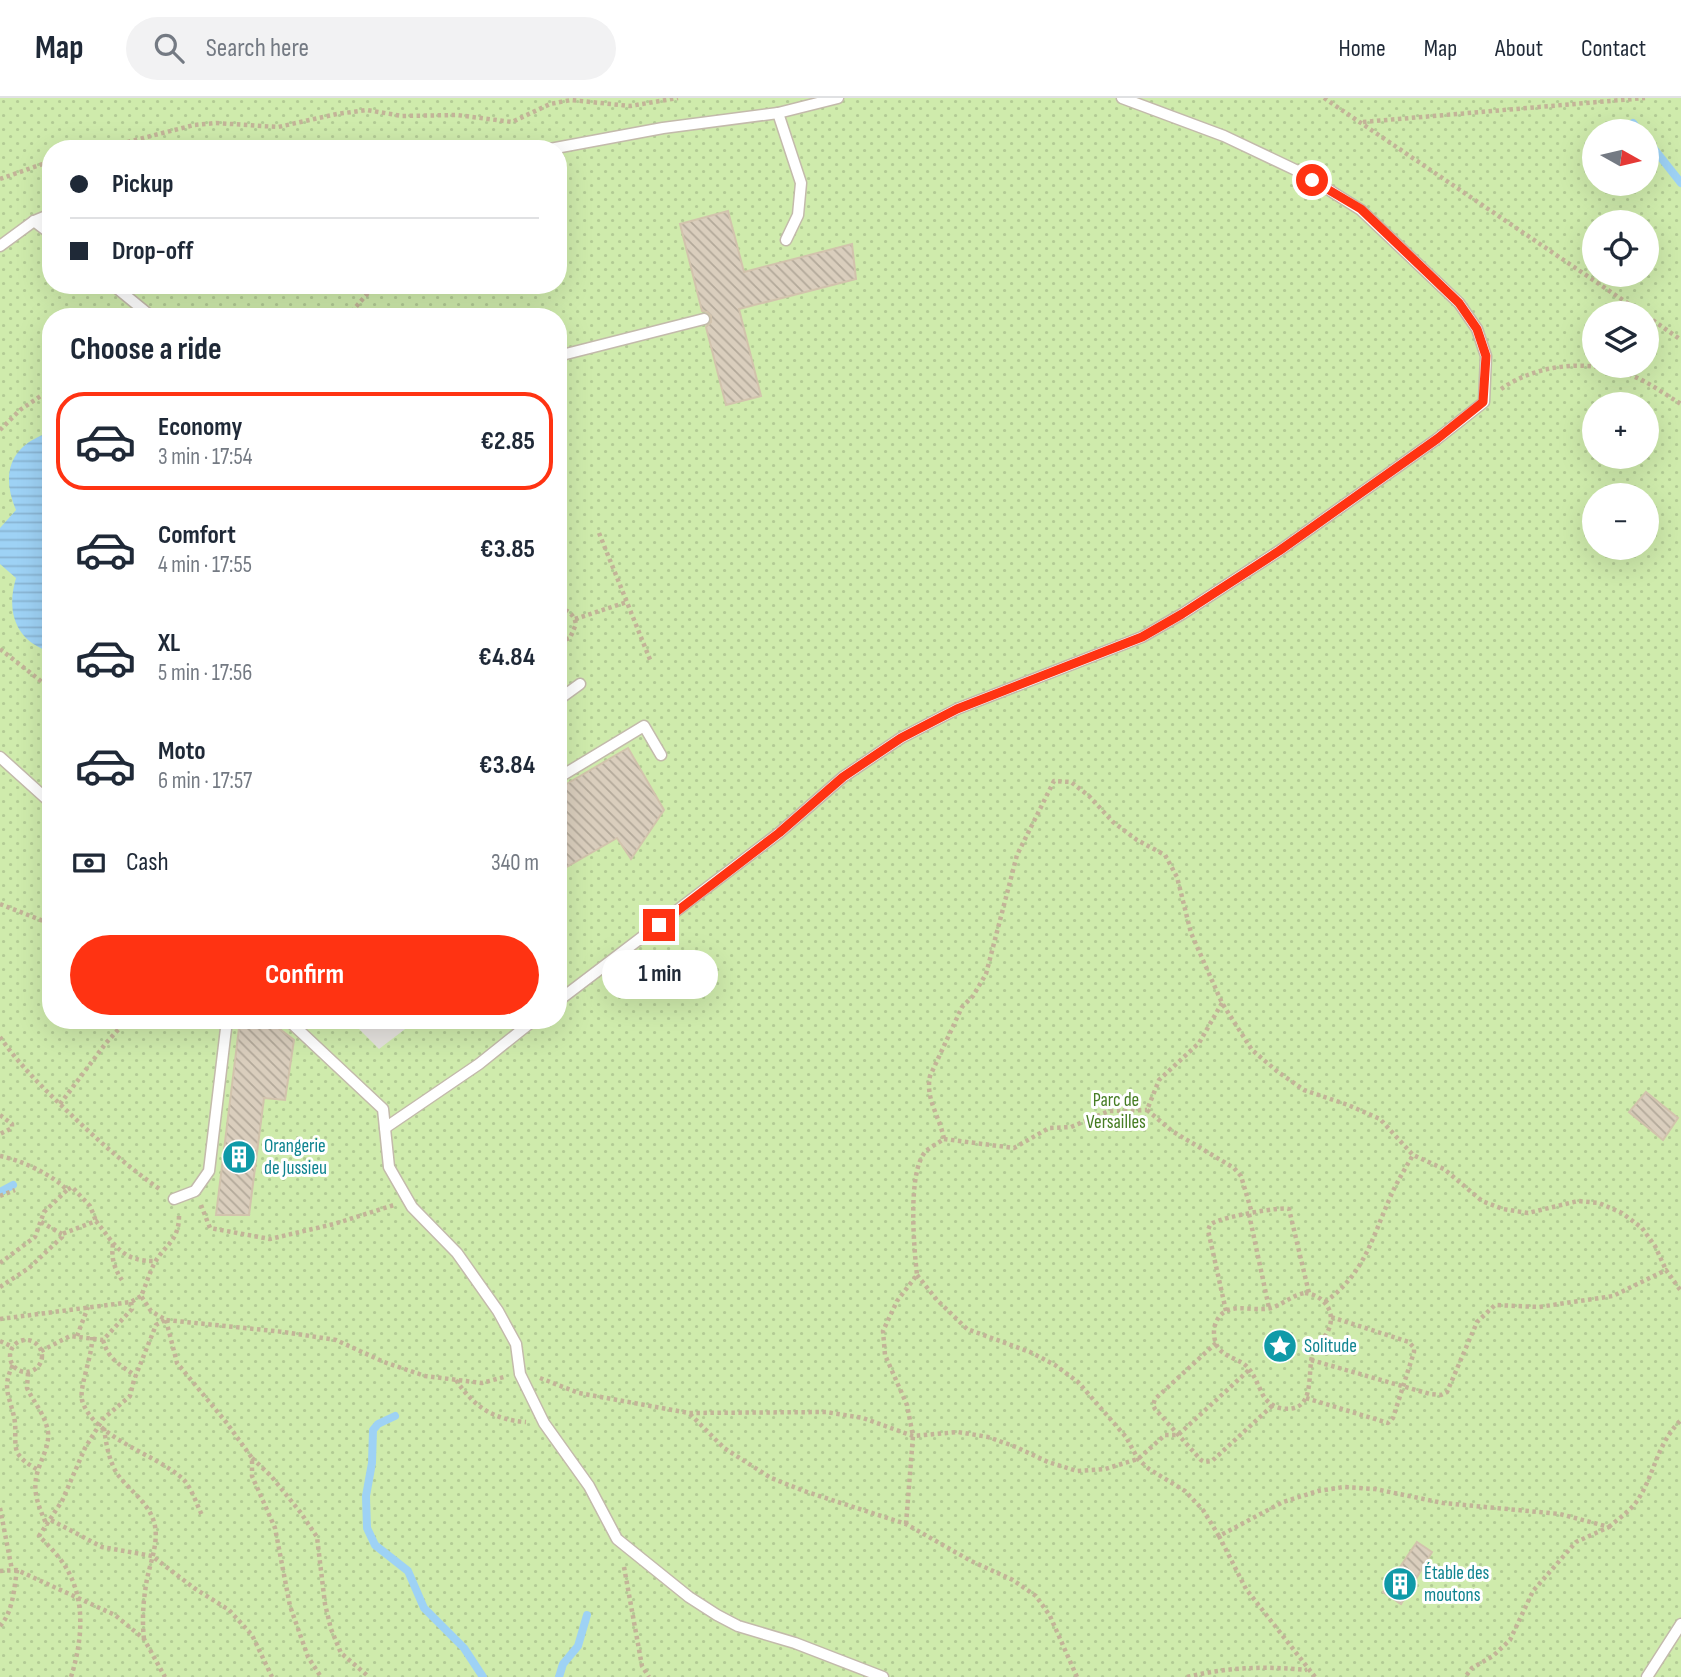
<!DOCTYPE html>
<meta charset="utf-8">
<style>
:root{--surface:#fff;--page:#f2f2f3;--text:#1f2937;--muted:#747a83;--line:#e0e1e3;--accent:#ff3312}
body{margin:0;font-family:"Sofia Sans Condensed",sans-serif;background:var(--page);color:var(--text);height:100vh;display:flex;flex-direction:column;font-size:26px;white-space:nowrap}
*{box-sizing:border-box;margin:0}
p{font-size:23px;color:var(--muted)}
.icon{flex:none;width:38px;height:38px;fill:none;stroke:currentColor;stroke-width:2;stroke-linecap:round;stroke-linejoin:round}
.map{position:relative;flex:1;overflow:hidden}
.side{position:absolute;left:42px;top:210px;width:525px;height:721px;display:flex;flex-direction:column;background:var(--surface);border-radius:28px;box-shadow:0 7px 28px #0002}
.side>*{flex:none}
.guide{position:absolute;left:42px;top:42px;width:525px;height:154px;border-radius:28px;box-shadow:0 7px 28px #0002;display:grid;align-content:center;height:154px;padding:0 28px;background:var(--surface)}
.needle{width:46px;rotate:98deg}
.buttons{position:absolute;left:1582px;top:21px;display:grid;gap:14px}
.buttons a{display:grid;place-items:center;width:77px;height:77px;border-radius:50%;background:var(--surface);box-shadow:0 7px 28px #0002;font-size:35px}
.end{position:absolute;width:32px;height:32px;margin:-16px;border:9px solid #ff3312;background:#fff;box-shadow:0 0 0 4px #fff}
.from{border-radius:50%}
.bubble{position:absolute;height:49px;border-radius:24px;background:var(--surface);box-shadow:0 7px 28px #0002;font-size:23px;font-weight:700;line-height:49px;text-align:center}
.guide b{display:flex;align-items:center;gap:24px;height:66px;font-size:26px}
.guide b+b{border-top:2px solid var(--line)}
.guide i{width:18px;height:18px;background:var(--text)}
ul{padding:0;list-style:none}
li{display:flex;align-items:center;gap:21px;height:98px;margin:0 14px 10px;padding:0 14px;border:4px solid transparent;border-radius:28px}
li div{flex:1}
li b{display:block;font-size:26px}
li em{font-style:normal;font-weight:700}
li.active{border-color:var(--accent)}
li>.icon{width:63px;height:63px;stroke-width:1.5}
h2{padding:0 28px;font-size:32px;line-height:84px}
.pay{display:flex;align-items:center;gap:18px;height:77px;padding:0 28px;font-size:26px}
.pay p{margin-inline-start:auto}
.primary-button{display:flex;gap:14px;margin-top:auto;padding:14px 28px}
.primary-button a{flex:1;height:80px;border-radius:42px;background:var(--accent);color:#fff;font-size:28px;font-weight:700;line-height:80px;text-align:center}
header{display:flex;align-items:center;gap:42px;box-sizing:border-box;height:98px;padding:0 35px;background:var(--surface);border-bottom:2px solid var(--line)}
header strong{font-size:33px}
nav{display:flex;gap:38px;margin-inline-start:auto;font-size:24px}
.search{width:490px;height:63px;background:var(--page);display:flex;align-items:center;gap:18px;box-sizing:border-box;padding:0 24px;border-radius:38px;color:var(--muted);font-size:26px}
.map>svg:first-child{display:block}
.park{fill:url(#park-dots);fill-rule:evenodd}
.parking{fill:#e5e2de}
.water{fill:url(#water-rules)}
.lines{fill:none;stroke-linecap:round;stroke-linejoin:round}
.stream{stroke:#9ed2f5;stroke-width:8}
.building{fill:url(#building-back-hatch);stroke:#d2c3ad;stroke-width:2}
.service-casing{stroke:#c3baab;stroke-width:13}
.path{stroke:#c3b398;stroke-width:4.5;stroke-dasharray:3.5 3.5;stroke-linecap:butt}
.service{stroke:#fff;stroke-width:10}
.route{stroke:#ff3312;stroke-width:9}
.labels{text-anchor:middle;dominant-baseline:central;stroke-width:6;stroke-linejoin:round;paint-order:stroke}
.park-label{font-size:19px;fill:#467d24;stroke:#fff}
.culture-label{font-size:19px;fill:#0d838f;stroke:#fff;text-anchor:start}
</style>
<header>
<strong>Map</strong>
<div class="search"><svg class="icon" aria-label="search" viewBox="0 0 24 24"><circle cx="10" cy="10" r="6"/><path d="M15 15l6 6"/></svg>Search here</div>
<nav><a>Home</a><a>Map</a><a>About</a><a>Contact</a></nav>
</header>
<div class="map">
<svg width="1681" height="1579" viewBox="0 0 1681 1579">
<defs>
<pattern id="park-dots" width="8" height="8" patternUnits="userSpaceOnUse" patternTransform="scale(1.75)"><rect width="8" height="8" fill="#cfebac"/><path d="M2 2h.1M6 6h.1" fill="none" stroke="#b3cb95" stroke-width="1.8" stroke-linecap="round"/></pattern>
<pattern id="water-rules" width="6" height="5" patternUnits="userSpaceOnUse" patternTransform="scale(1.75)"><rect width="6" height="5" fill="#9ed2f5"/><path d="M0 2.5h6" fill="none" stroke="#89b5d3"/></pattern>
<pattern id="building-back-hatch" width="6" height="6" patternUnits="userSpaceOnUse" patternTransform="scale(1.75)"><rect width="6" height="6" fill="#dacebd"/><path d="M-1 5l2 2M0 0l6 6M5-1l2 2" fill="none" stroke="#b3a99a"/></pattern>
</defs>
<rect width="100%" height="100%" fill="#f4f0e6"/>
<path class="park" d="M0,0H1681V1579H0ZM1594,33H1647V86H1594ZM51,51H558V187H51ZM1594,124H1647V177H1594ZM1594,215H1647V268H1594ZM51,219H558V922H51ZM1594,306H1647V359H1594ZM1594,397H1647V450H1594Z"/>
<path class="parking" d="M350,922H417L379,951Z"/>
<path class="water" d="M51,334V554C15,543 6,513 16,480L0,466V430L16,412C0,375 11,346 51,334Z"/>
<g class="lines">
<g class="stream">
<path d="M1633,25L1639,33"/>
<path d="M1647,42L1681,85"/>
<path d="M0,1094L13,1087"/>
<path d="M395,1318L378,1326L373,1332L372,1365L366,1398L367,1430L375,1447L408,1473L424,1510L464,1550L483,1579"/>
<path d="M559,1579L563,1566L578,1548L587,1517"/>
</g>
</g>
<g class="building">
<path d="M728,113L744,174L852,146L856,181L739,211L761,298L726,307L706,229L711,224V218L707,214L702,213L680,126Z"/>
<path d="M628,650L664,712L631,761L617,740L565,770L558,759V691Z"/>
<path d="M240,922H268L294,942L285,1002L264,1000L249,1117H216Z"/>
<path d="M1646,994L1678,1020L1663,1042L1629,1014Z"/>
<path d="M1417,1444L1432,1454L1401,1506L1383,1494Z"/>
</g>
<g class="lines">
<g class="service-casing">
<g id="service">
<path d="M778,15L801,85L798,117L786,142"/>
<path d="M550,51L663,30L778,15L838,0"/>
<path d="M34,123L51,136"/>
<path d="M0,148L34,123L51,116"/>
<path d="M113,187L152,219"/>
<path d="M558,258L704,221"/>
<path d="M558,602L580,586"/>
<path d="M0,659L51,705"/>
<path d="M558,680L644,628L661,657"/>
<path d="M558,903L779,735L843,679L901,640L957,611L1142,539L1182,516L1279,453L1437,341L1484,304L1486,258L1477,231L1459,205L1361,112L1302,75L1224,38L1122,0"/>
<path d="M288,922L383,1011L389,1069L412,1109L457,1155L498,1213L516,1246L520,1276L544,1325L589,1388L617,1441L689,1499L717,1517L738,1528L795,1545L883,1579"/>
<path d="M385,1030L479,966L534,922"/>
<path d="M174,1101L195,1093L209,1073L227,922"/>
<path d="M1647,1579L1681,1526"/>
</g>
</g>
<g class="path">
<path d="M1324,0L1642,215"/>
<path d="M1363,24L1645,0"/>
<path d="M100,51L194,27L216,25L278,29L337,16L367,12L402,18L457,17L512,24L550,6L571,2L630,8L678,0"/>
<path d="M0,81L51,63"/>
<path d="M1647,218L1681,242"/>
<path d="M347,219L375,187"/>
<path d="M1501,291C1538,265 1592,261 1633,278C1650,285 1666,297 1681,306"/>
<path d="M0,332L20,312L51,291"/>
<path d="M599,435L651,564"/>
<path d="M558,511C568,511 574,517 576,526L570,540L558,544"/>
<path d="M575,521L627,504"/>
<path d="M0,551L51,591"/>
<path d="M0,806L51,826"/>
<path d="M1222,905L1199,945L1159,982L1147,1012L1172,1033L1234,1070L1241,1078L1252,1115"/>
<path d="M0,939C18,965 39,986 62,1008C93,1038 125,1067 161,1092"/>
<path d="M60,1006L106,945L127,922"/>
<path d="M0,1017L12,1026V1030L0,1036"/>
<path d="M944,1041L1014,1050L1049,1030L1071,1029L1109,1013L1147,1012"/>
<path d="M0,1058C21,1062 53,1077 67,1092L72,1089L90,1108L96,1123"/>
<path d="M0,1098L15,1092"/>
<path d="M201,1107L210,1130L270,1141L334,1126L394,1107"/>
<path d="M1249,1116L1269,1210"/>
<path d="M179,1118C179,1144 164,1147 154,1166C149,1176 146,1187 141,1198L151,1213L166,1222L284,1234L336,1242L384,1264L425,1278L482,1285L504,1279"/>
<path d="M41,1124L62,1136"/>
<path d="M113,1146C111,1160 114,1170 122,1182"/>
<path d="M0,1165L35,1139L44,1114L67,1092"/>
<path d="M917,1177L937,1202L967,1231L1030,1254L1055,1267L1078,1284L1126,1339L1138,1361L1149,1371L1185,1393L1203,1412L1219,1438"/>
<path d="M0,1189L29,1170L62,1139V1136L96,1123C115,1147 122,1164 156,1163"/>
<path d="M1305,1195C1324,1197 1337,1214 1328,1233C1324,1241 1316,1247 1313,1255C1306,1274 1318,1317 1280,1310C1271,1308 1264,1301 1261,1293C1256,1283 1253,1273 1244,1266C1235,1260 1223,1258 1217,1248C1214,1242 1213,1233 1215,1227C1224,1200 1252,1215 1271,1210C1284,1206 1292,1197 1305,1195Z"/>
<path d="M1325,1204C1365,1175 1371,1142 1390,1100C1396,1085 1405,1071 1413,1057"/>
<path d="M1226,1213L1208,1132C1210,1127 1210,1126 1215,1124C1225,1119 1281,1108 1289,1111L1309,1195"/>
<path d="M0,1221L131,1204L141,1198"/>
<path d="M166,1222L177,1265L226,1324L252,1360V1378L275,1430L290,1508L308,1559L321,1579"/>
<path d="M77,1238L88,1209"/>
<path d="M92,1239C93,1257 79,1288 82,1302C93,1340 156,1356 183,1381C192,1390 197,1408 203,1419"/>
<path d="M103,1242C108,1261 120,1267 136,1278"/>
<circle cx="26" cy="1258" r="16"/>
<path d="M0,1243L13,1249"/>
<path d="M1216,1245L1155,1301L1153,1307L1155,1311L1201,1362L1205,1364L1212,1363L1273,1307"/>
<path d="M41,1253L70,1238L103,1242L132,1211L131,1204"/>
<path d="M1311,1262L1430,1296L1441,1297L1447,1294L1477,1224L1495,1207L1539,1209L1613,1198L1666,1172L1681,1193"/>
<path d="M13,1267C0,1292 12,1301 15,1325C16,1334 14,1345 17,1354C22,1363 30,1367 38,1372"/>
<path d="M28,1275L27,1290C34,1305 45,1316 48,1334C50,1350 38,1365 36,1381C33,1398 41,1413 47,1428"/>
<path d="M540,1280L579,1295L689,1315L826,1314L863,1320L913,1338L958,1334L988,1339L1016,1349L1048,1364L1077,1373L1105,1371L1138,1361L1165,1337H1178L1249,1272"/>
<path d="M456,1282C474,1309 494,1322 526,1324"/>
<path d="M1306,1300L1388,1325L1393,1320L1414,1254V1250L1409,1244L1331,1219"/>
<path d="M690,1316L724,1350L771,1380L804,1393L906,1426L971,1463L1013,1482L1036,1498L1050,1518L1077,1579"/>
<path d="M104,1330C106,1345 109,1364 118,1377C130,1393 148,1404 154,1424C160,1444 149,1466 146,1487C143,1505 142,1523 144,1541"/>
<path d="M252,1360L271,1378L301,1415L317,1439L325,1506L331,1531L341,1555L369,1579"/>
<path d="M0,1410L12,1472"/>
<path d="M51,1422L102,1449L152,1458L194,1490L229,1512L252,1537L272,1579"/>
<path d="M906,1426L913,1338L907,1307L885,1257L883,1233L897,1203L917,1177C914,1150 907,1073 926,1053C931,1049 938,1045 944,1041C940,1019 925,1001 930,978L962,909L973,898L986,876L1017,757L1054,683L1071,684L1089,698L1113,724L1137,742L1165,757L1177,779L1191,835L1222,905L1252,952L1278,974L1304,992L1348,1007L1380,1021L1413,1057L1444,1071L1482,1103L1503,1111L1528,1115L1578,1103L1599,1105L1622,1115L1642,1130L1655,1148L1666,1172"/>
<path d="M1609,1429C1617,1422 1627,1415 1634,1407C1655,1380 1654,1349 1681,1322"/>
<path d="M624,1469L642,1568L649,1579"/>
<path d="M0,1473L17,1472L115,1517L144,1541L165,1579"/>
<path d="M0,1528C13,1514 14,1491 17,1472"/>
<path d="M71,1579C81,1547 86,1509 70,1477C63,1462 51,1450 39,1438L62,1403L85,1350L103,1321L130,1298L134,1282L156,1227L165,1222"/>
<path d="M1187,1579C1228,1569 1265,1568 1307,1572"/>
<path d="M1315,1579L1246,1491L1219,1438L1283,1404L1318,1393L1344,1389L1375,1391L1443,1405L1560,1416L1609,1429L1576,1444L1533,1493L1510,1542L1493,1558L1472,1570L1465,1579"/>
</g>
<use href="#service" class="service"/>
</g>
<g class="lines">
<path class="route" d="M659,827L779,735L843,679L901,640L957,611L1142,539L1182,516L1279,453L1437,341L1483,304L1486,258L1477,231L1459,205L1361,111L1312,82"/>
</g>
<defs>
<g id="building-disc" transform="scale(1.75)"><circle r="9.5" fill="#0f9aa8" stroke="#fff"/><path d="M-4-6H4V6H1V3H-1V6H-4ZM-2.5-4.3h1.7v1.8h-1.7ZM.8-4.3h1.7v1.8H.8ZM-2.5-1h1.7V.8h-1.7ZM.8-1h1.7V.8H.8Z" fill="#fff"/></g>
<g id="sight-disc" transform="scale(1.75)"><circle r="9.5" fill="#0f9aa8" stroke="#fff"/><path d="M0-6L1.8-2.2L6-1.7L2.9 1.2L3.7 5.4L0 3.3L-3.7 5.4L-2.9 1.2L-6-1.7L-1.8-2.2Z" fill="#fff"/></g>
</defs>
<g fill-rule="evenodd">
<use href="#building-disc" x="239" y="1059"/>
<use href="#sight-disc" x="1280" y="1248"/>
<use href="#building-disc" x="1400" y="1486"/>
</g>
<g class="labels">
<g class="park-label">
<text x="1116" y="1002">Parc de<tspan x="1116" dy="22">Versailles</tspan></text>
</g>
<g class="culture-label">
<text x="264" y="1048">Orangerie<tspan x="264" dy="22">de Jussieu</tspan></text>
<text x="1304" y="1248">Solitude</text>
<text x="1424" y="1475">Étable des<tspan x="1424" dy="22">moutons</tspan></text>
</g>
</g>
</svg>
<div class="buttons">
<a><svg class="needle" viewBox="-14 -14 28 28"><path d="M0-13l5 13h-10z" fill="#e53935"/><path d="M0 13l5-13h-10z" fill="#747a83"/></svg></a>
<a><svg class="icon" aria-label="locate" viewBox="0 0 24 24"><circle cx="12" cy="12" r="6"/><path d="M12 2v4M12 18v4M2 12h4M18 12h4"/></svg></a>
<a><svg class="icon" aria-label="layers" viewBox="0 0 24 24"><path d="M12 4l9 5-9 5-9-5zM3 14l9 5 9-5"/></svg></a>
<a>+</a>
<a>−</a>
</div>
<i class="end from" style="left:1312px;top:82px"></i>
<i class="end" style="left:659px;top:827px"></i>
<div class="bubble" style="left:602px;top:852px;width:116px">1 min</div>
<div class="guide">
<b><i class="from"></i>Pickup</b>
<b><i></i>Drop-off</b>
</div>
<section class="side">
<h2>Choose a ride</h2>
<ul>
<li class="active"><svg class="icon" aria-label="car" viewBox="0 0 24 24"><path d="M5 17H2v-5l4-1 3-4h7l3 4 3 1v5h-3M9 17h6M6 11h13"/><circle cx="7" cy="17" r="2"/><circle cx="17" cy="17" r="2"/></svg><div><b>Economy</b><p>3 min · 17:54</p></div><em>€2.85</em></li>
<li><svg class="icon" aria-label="car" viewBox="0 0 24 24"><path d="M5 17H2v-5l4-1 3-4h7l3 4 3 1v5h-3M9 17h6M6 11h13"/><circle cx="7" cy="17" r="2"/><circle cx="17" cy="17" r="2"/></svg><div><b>Comfort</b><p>4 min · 17:55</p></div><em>€3.85</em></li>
<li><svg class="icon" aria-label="car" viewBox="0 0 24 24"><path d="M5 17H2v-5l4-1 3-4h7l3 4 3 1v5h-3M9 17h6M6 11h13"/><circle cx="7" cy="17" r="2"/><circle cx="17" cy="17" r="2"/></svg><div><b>XL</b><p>5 min · 17:56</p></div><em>€4.84</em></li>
<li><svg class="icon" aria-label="car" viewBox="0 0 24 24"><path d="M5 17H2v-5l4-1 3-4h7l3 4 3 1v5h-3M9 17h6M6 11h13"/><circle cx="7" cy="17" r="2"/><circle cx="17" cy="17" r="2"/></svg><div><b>Moto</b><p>6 min · 17:57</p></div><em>€3.84</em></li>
</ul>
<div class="pay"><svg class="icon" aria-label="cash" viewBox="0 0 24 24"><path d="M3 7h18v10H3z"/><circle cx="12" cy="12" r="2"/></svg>Cash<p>340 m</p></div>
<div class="primary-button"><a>Confirm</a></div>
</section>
</div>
